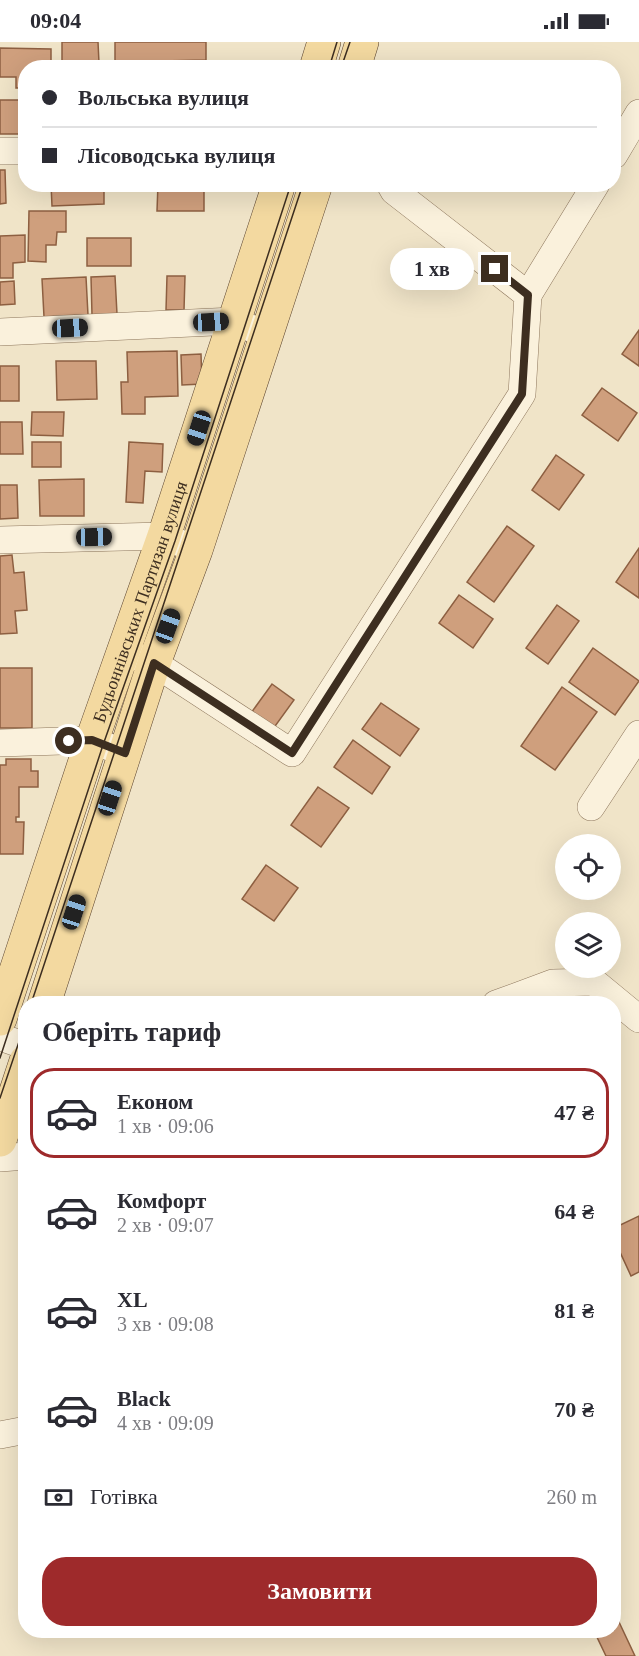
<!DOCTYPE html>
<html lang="uk">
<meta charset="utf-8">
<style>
:root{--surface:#fff;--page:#f2f2f3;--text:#2b2b33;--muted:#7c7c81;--line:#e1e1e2;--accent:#9e2a2b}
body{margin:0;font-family:Georgia,serif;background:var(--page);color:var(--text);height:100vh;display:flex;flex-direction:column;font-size:22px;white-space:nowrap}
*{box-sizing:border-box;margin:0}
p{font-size:20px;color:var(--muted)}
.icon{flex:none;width:33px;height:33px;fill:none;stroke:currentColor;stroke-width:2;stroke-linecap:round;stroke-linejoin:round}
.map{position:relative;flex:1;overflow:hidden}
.drawer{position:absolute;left:18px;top:954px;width:603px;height:642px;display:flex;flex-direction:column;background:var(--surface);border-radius:24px;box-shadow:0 6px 24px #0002}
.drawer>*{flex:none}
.guide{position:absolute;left:18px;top:18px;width:603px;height:132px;border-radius:24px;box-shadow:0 6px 24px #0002;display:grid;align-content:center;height:132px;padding:0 24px;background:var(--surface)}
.fabs{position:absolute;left:555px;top:792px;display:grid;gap:12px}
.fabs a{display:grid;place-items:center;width:66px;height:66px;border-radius:50%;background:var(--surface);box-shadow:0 6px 24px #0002;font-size:30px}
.end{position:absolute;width:27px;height:27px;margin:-14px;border:8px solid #3d2e20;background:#fff;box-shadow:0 0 0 3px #fff}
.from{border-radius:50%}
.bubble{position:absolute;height:42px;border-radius:21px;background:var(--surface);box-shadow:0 6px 24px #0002;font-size:20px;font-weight:700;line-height:42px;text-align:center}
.car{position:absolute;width:18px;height:36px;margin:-18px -9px;border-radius:8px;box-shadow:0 0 4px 2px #0007;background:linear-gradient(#222 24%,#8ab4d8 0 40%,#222 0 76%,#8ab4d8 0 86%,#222 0)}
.guide b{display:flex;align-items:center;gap:21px;height:57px;font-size:22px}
.guide b+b{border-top:2px solid var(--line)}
.guide i{width:15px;height:15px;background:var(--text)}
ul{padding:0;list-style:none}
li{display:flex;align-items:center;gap:18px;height:90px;margin:0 12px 9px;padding:0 12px;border:3px solid transparent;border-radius:24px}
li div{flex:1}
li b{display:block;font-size:22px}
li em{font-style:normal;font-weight:700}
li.on{border-color:var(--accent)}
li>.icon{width:54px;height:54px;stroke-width:1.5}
h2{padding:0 24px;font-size:27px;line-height:72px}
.pay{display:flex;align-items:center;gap:15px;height:66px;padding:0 24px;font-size:22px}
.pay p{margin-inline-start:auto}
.action{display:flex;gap:12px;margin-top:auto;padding:12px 24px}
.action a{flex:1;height:69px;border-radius:24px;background:var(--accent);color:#fff;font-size:24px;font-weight:700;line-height:69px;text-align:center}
.status{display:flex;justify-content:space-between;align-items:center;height:42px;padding:0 30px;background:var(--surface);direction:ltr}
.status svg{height:16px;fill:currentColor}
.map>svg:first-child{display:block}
.building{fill:#cf9f7d;stroke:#8d5f41;stroke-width:1.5}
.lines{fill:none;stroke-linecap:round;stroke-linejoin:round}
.minor-casing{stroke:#8d765c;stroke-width:28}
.major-casing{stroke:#5b4430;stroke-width:34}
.minor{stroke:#faf1dc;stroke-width:27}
.major{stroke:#f3d9a0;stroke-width:33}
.tram{stroke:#3d2e20;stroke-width:1.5}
.route{stroke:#3d2e20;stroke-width:8}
.labels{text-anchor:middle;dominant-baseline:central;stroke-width:4.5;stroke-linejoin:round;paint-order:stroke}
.street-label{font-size:18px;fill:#3d2e20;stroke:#f7eed8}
</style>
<div class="status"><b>09:04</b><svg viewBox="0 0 49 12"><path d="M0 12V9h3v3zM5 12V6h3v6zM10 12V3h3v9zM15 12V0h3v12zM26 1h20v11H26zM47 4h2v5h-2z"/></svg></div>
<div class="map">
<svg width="639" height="1614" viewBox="0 0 639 1614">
<rect width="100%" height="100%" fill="#f0e4c8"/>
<g class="building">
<path d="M62,0H98L99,21L62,22Z"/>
<path d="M115,0H206V18L115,20Z"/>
<path d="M0,6L51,7V24L75,26H26V46H16V35H0Z"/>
<rect x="0" y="58" width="26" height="34"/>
<path d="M0,128H5L6,161L0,162Z"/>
<path d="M51,142H104V162L52,164Z"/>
<path d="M158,142H204V169H157Z"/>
<path d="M228,142H247V147L228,148Z"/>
<path d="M29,169H66V190H57L56,203H46V220L28,219Z"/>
<path d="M25,193V220L13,221V236H0V194Z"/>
<rect x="87" y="196" width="44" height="28"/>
<path d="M115,234L117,272L92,273L91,235Z"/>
<path d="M167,234H185L184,268H166Z"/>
<path d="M86,235L88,273L44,275L42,237Z"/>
<path d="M14,239L15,262L0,263V240Z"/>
<path d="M639,288V324L622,312Z"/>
<path d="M177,309L178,354L145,355V372H122L121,340H128L127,310Z"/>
<path d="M201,312L202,342L182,343L181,313Z"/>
<path d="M56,319H96L97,357L57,358Z"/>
<rect x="0" y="324" width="19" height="35"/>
<path d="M602,346L637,371L618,399L582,373Z"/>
<path d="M32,370H64L63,394L31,393Z"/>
<path d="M0,380H22L23,412H0Z"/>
<rect x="32" y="400" width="29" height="25"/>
<path d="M129,400L163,402L162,430L145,429L143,461L126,460Z"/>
<path d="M556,413L584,433L559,468L532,448Z"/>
<path d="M84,437V474H40L39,438Z"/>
<path d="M0,443H17L18,476L0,477Z"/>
<path d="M507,484L534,504L494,560L467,540Z"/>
<path d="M639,506V556L616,540Z"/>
<path d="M12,513L14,531L24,530L27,568L15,569L17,591L0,592V514Z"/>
<path d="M459,553L493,577L473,606L439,581Z"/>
<path d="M557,563L579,579L548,622L526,606Z"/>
<path d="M593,606L639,639L615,673L569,640Z"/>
<rect x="0" y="626" width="32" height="60"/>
<path d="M272,642L294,658L273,687L251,671Z"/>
<path d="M562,645L597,670L555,728L521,704Z"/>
<path d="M381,661L419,687L400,714L362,687Z"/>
<path d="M353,698L390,725L372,752L334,725Z"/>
<path d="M6,717H31V729H38V745H19V775H16V780H24L23,812H0V723H6Z"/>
<path d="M318,745L349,766L321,805L291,783Z"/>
<path d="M266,823L298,846L274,879L242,857Z"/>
<path d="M639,1174V1230L631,1234L614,1197V1186Z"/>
<path d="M619,1580L635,1614H606L595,1591L600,1588H614V1582Z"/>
</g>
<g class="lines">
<g class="minor-casing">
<g id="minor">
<path d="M0,109H26"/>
<path d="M614,113L639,71"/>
<path d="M528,253L596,142"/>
<path d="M0,290L234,279L267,293"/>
<path d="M0,498L164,494L180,501"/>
<path d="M135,614L154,621L292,711L522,352L528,253L394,149L390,142"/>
<path d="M0,701L92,698L109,705"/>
<path d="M591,765L639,692"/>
<path d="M496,962L553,941L594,940L639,977"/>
<path d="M0,995L26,1004"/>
<path d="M0,1116L26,1114"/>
<path d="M0,1393L26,1388"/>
</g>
</g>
<g class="major-casing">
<g id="major">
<path d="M316,26L324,0"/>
<path d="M354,26L362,0"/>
<path d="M44,962L154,621L196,508L316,142"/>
<path id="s1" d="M0,977L92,698L164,494L279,142"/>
<path d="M0,1098L26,1019"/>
</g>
</g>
<use href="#minor" class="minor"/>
<use href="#major" class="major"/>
<g class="tram">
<path d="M329,26L337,0"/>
<path d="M341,26L350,0"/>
<path d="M31,962C120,688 214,416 303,142"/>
<path d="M0,1016L103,703L175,499L291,142"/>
<path d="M0,1056L26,979"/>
</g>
</g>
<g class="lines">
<path class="route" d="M69,699L92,698L125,711L154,621L292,711L522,352L528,253L495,227"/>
</g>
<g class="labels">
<g class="street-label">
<text stroke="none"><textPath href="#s1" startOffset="440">Будьоннівських Партизан вулиця</textPath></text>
</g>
</g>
</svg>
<div class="fabs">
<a><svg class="icon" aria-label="locate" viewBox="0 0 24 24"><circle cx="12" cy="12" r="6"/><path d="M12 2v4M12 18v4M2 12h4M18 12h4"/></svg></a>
<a><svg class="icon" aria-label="layers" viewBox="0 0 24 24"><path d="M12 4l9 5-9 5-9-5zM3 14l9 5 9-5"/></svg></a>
</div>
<i class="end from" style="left:69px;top:699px"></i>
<i class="end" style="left:495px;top:227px"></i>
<div class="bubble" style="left:390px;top:206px;width:84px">1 хв</div>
<i class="car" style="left:211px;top:280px;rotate:87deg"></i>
<i class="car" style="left:70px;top:286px;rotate:87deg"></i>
<i class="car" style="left:199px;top:386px;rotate:198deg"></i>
<i class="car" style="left:94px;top:495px;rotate:89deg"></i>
<i class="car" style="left:168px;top:584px;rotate:20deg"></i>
<i class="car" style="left:110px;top:756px;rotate:18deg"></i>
<i class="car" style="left:74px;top:870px;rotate:18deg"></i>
<div class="guide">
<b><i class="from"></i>Вольська вулиця</b>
<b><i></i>Лісоводська вулиця</b>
</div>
<section class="drawer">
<h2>Оберіть тариф</h2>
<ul>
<li class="on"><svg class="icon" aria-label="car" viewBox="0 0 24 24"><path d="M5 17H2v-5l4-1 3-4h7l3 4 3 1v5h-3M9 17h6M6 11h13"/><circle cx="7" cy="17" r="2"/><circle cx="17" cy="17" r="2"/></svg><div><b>Економ</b><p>1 хв · 09:06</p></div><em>47 ₴</em></li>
<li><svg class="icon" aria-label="car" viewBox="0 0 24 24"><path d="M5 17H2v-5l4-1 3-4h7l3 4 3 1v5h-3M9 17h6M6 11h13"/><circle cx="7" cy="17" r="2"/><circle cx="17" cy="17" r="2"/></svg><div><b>Комфорт</b><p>2 хв · 09:07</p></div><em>64 ₴</em></li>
<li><svg class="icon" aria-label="car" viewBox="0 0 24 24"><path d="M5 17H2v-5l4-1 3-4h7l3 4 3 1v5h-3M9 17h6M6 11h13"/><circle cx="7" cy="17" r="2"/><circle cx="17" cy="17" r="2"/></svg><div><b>XL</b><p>3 хв · 09:08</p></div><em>81 ₴</em></li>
<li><svg class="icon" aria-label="car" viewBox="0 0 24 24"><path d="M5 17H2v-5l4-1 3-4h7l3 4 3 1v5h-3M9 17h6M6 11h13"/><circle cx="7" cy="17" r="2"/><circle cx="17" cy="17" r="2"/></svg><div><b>Black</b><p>4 хв · 09:09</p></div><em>70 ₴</em></li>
</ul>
<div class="pay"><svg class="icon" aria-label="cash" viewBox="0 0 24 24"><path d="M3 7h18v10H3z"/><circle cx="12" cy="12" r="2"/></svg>Готівка<p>260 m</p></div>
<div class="action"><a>Замовити</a></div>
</section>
</div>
